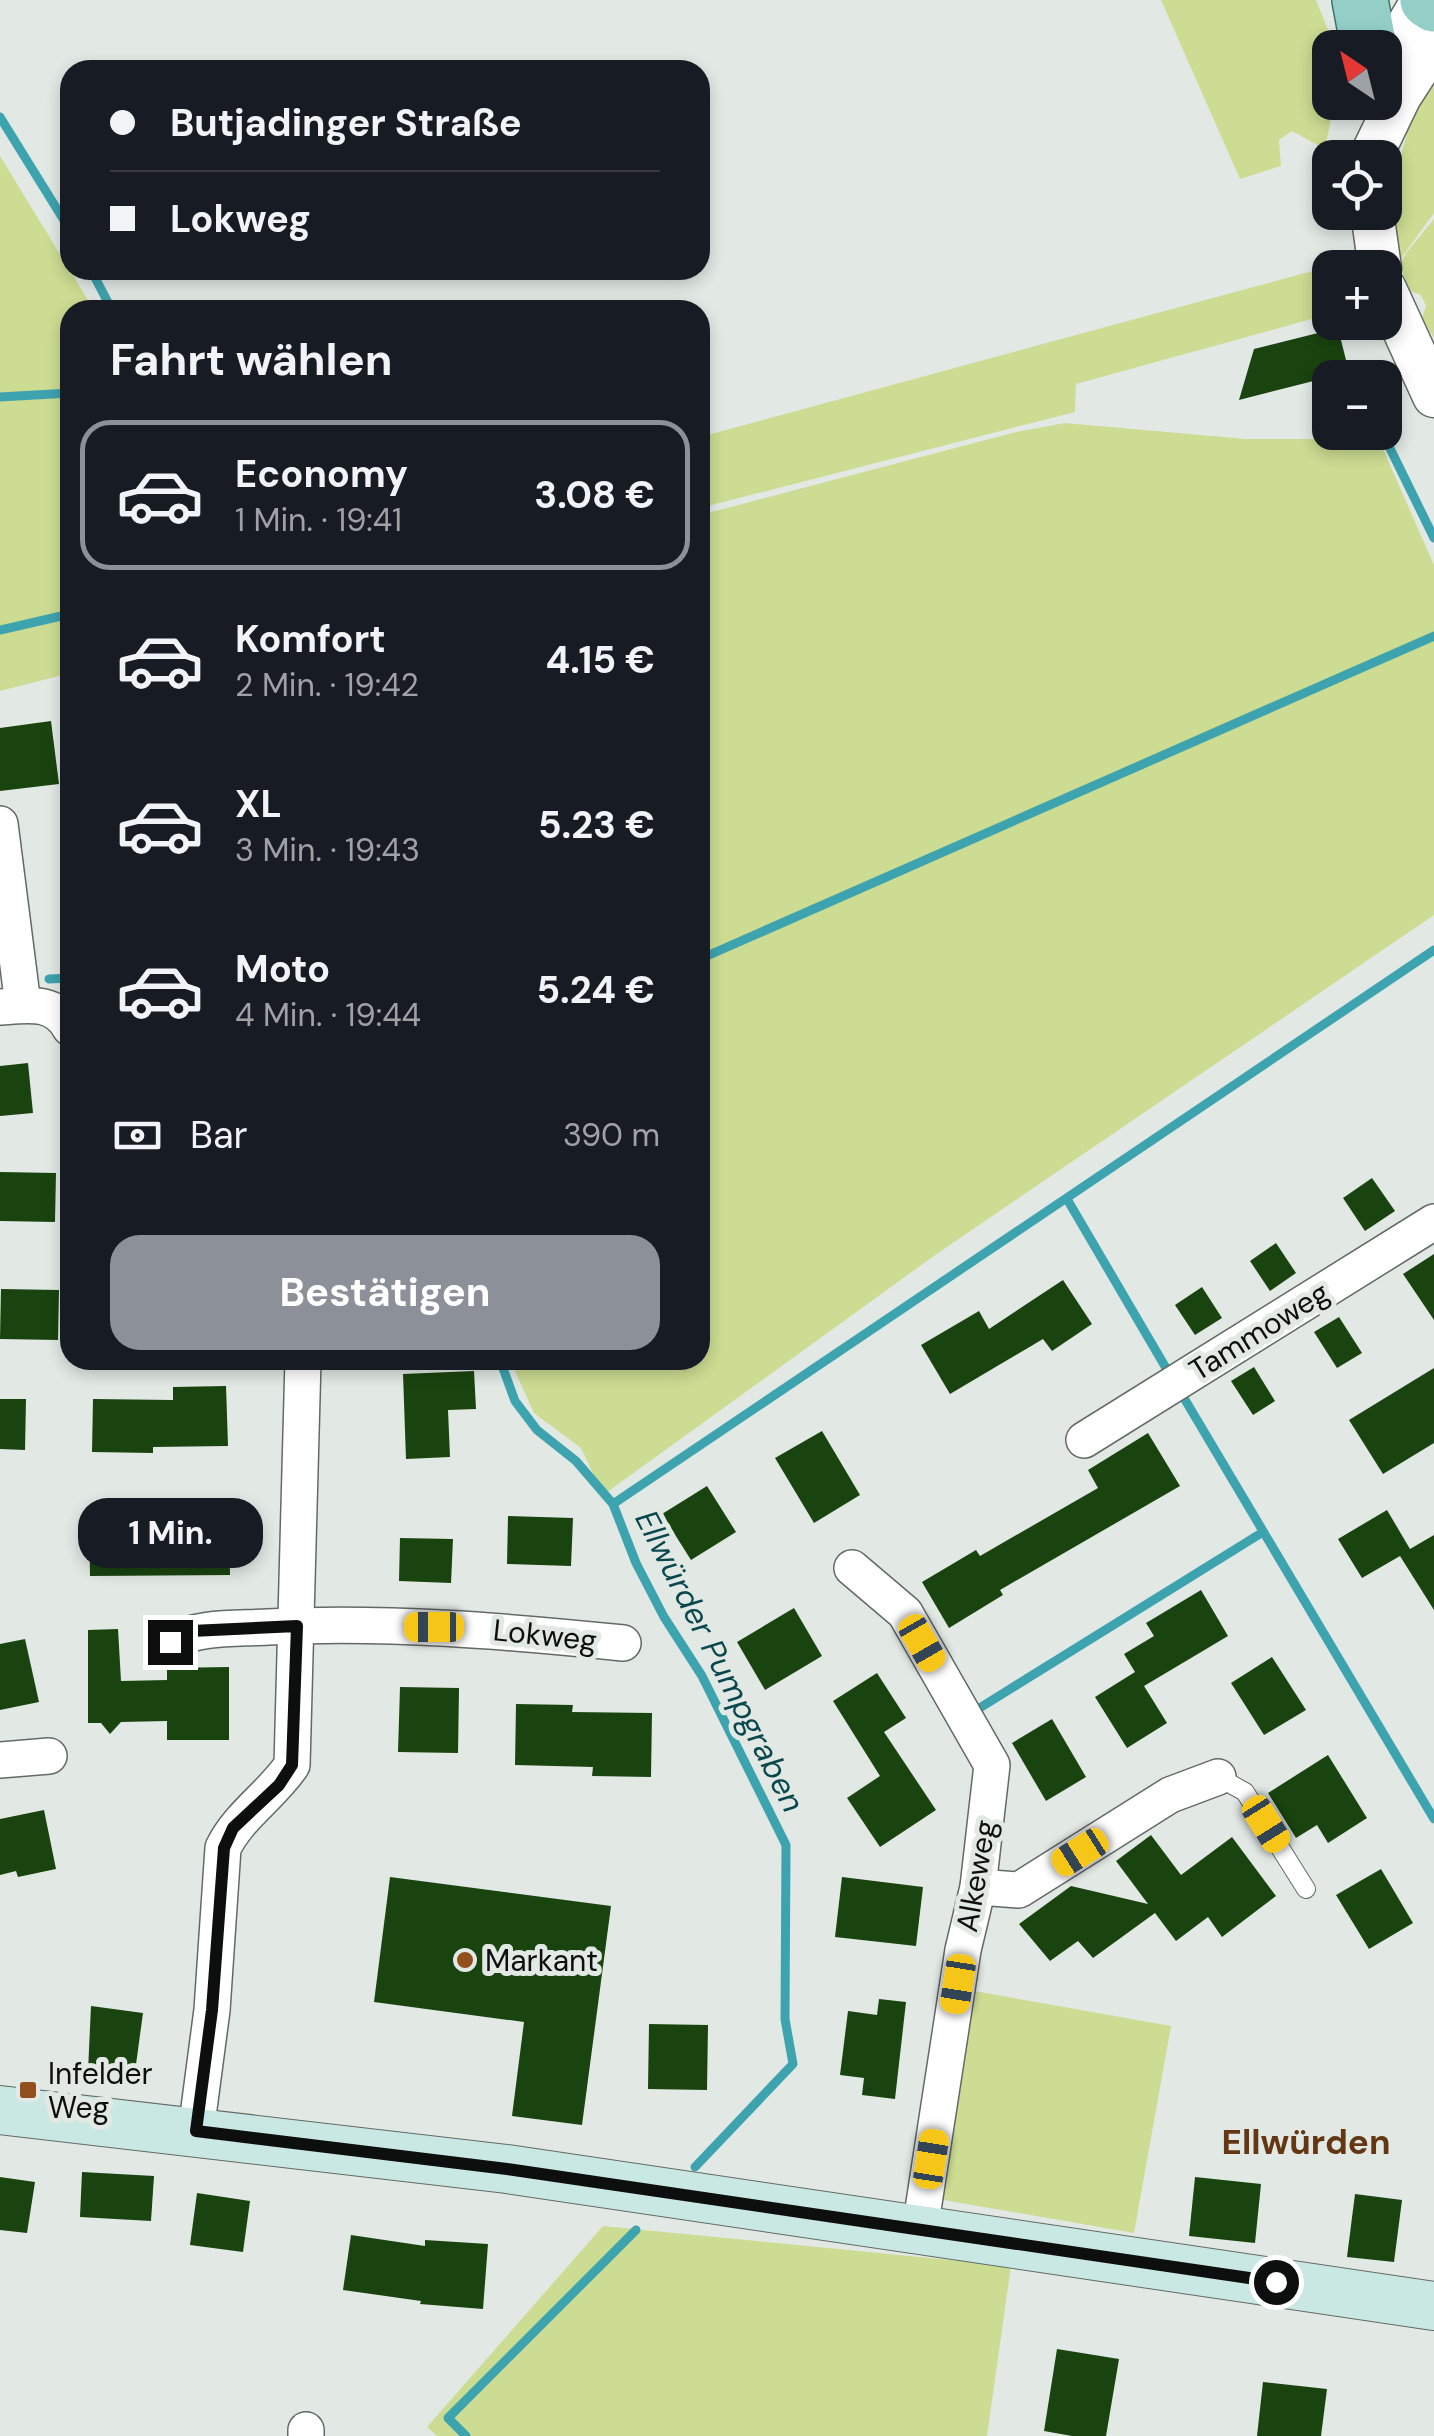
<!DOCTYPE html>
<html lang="de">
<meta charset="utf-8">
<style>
:root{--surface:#171b24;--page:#20242c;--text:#f1f3f6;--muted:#9ea1a6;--line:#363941;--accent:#8c9099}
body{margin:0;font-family:"DM Sans",sans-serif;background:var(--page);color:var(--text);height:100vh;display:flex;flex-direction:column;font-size:38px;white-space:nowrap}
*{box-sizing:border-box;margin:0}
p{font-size:32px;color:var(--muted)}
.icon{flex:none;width:55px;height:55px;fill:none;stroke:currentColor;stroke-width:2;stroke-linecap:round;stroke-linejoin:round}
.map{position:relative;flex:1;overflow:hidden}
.side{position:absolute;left:60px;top:300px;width:650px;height:1070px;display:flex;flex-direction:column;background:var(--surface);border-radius:30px;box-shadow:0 5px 15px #0003}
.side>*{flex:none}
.hud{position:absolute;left:60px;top:60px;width:650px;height:220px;border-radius:30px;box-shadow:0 5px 15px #0003;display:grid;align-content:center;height:220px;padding:0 50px;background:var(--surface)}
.needle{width:65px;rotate:325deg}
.buttons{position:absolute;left:1312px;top:30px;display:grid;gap:20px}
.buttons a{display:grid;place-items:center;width:90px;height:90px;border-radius:20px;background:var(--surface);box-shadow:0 5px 15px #0003;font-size:50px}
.end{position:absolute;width:45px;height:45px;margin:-22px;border:12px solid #0d0f0e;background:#fff;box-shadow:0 0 0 5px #fff}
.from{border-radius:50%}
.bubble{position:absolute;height:70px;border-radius:30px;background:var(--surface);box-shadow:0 5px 15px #0003;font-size:32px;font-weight:700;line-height:70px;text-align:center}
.car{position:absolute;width:30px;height:60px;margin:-30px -15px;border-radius:12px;box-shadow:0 0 8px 2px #0007;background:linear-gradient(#f5c518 24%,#345 0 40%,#f5c518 0 76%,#345 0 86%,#f5c518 0)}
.hud b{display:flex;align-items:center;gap:35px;height:95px;font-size:38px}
.hud b+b{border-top:2px solid var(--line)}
.hud i{width:25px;height:25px;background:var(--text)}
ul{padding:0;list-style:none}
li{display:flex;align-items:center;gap:30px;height:150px;margin:0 20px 15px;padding:0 30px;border:5px solid transparent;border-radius:30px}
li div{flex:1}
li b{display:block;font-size:38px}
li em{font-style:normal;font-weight:700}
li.on{border-color:var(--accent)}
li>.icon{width:90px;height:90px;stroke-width:1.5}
h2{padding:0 50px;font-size:45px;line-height:120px}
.pay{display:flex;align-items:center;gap:25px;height:110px;padding:0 50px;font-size:38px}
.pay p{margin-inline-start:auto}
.action{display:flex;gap:20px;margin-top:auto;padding:20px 50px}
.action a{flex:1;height:115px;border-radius:30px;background:var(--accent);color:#fff;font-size:40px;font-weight:700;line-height:115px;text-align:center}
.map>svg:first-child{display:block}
.green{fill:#ccdc92}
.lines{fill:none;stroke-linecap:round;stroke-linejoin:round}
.stream{stroke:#3da3ae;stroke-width:9}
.building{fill:#1a440f}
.service-casing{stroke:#636a66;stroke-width:20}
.minor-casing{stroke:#636a66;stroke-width:38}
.tertiary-casing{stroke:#636a66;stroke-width:45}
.secondary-casing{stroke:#636a66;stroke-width:50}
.primary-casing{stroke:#36776e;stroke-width:58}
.service{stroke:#fff;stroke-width:18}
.minor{stroke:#fff;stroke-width:35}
.tertiary{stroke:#fff;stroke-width:42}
.secondary{stroke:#c9e7e3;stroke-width:48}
.primary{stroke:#94cfc7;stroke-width:55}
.route{stroke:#0d0f0e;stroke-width:12}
.poi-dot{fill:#914f1d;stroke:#e2e9e5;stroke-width:4}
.labels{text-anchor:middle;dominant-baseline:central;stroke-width:10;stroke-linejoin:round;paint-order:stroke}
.street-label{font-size:30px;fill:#0d0f0e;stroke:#e2e9e5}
.poi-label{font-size:30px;fill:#0d0f0e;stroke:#e2e9e5;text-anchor:start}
.water-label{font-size:32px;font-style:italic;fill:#0a484e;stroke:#e2e9e5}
.quarter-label{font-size:35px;font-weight:bold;fill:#633614;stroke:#e2e9e5}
</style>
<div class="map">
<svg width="1434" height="2436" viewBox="0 0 1434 2436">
<rect width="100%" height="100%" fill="#e2e9e5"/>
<g class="green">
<path d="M1161,0H1316L1335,47L1330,48V102L1334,103L1325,149L1292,131L1279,140L1281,166L1240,179Z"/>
<path d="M1434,84V213L1396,265L1398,167L1413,110Z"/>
<path d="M0,156L94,310H70V673L0,691Z"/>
<path d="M1434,219V338L1422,318L1426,306L1421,295L1410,291L1400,266L1406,253Z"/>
<path d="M1320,269L1330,288V314L1076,384L1075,412L700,508V437Z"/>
<path d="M1065,423L1246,439H1332L1356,433H1376L1434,565V915L938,1253L603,1495L581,1448L534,1413L510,1360H700V515L1016,432Z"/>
<path d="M974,1991L1171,2026L1134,2233L938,2199Z"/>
<path d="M603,2226L1011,2266L987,2436H437L427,2427Z"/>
</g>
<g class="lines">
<g class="stream">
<path d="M0,117L70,230"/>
<path d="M91,270L112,310"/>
<path d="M0,397L70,393"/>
<path d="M1382,432L1434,538"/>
<path d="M0,630L70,614"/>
<path d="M700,959L1434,636"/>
<path d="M49,979L70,978"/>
<path d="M1067,1199L1166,1368"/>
<path d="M500,1360L515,1401L537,1430L576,1461L613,1504L636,1563L664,1617L702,1676L786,1845L785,2019L793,2064L695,2167"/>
<path d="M1184,1398L1434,1819"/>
<path d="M613,1504L1434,950"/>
<path d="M978,1709L1263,1532"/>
<path d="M466,2436L448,2418L636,2230"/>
</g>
</g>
<g class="building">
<path d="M1338,328L1349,372L1239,400L1254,349Z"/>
<path d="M51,721L59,784L0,791V728Z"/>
<path d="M28,1063L33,1113L0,1116V1066Z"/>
<path d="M0,1172L56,1173L55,1222L0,1221Z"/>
<path d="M1372,1178L1395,1211L1365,1231L1343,1198Z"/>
<path d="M1276,1243L1296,1273L1270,1291L1250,1261Z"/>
<path d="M1434,1254V1320L1403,1274Z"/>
<path d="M1063,1280L1092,1324L1052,1351L1043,1339L950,1394L921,1345L979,1311L989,1329Z"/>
<path d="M1202,1287L1222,1318L1195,1335L1175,1305Z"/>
<path d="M1,1289L59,1290L58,1340L0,1339Z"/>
<path d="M1339,1317L1362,1353L1337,1368L1314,1332Z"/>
<path d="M1254,1367L1275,1401L1253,1415L1231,1381Z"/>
<path d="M1434,1368V1443L1383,1474L1349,1420Z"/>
<path d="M474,1371L476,1409L448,1410L450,1457L406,1459L403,1374Z"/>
<path d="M226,1386L228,1446L153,1447V1453L92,1452L93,1399L173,1400V1387Z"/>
<path d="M0,1399H26L25,1450L0,1449Z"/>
<path d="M822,1431L860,1495L814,1523L775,1458Z"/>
<path d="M1148,1433L1180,1486L1000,1590L1003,1595L949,1628L922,1582L976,1550L980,1556L1098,1488L1088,1470Z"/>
<path d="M707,1486L736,1532L691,1560L662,1514Z"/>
<path d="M229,1501L230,1575L90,1576L89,1513L161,1511V1502Z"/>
<path d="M1387,1510L1410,1549L1434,1535V1610L1400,1556L1362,1578L1338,1539Z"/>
<path d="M508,1516L573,1518L571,1566L507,1564Z"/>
<path d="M400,1538L453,1539L451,1583L399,1581Z"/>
<path d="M1201,1590L1228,1636L1144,1686L1167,1723L1127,1748L1095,1697L1135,1672L1124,1654L1154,1636L1146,1623Z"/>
<path d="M794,1608L822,1656L765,1690L737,1642Z"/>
<path d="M118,1629L121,1681L167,1680V1668L229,1667V1740H167V1721L121,1722L110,1734L101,1723H88V1630Z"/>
<path d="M25,1639L39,1702L0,1710V1644Z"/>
<path d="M1272,1657L1306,1710L1264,1735L1231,1683Z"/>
<path d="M877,1673L906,1718L884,1732L936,1810L880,1847L847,1798L880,1776L833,1701Z"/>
<path d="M400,1687L459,1688L458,1753L398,1752Z"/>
<path d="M516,1704L573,1705L572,1712L652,1713L651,1777L592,1776L593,1767L515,1765Z"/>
<path d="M1052,1719L1086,1777L1046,1801L1012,1743Z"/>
<path d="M1328,1755L1367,1818L1328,1843L1317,1825L1296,1838L1268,1793Z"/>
<path d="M44,1810L56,1869L18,1877L16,1871L0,1875V1819Z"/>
<path d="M1151,1835L1181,1875L1232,1837L1276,1896L1222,1937L1208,1917L1176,1941L1155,1913L1093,1958L1078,1941L1050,1961L1019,1924L1071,1886L1148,1904L1116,1861Z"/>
<path d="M1381,1869L1413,1923L1369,1949L1336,1895Z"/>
<path d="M390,1877L611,1906L582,2125L512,2116L524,2022L374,2002Z"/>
<path d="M842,1877L923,1887L916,1946L835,1937Z"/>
<path d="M879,1999L906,2002L895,2099L862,2095L864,2078L840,2075L848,2011L877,2015Z"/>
<path d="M91,2006L143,2013L134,2079L88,2072Z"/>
<path d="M649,2024L708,2025L707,2090L648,2089Z"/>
<path d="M82,2172L154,2176L151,2221L80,2217Z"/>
<path d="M0,2177L35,2182L27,2233L0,2230Z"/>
<path d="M1195,2177L1261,2184L1255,2243L1189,2236Z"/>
<path d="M197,2193L250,2201L243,2252L190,2245Z"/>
<path d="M1355,2194L1402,2200L1394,2262L1347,2257Z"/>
<path d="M351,2235L425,2246V2240L488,2244L483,2309L420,2304L421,2301L343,2290Z"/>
<path d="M1057,2349L1119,2359L1106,2436H1072L1044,2431Z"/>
<path d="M1263,2382L1327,2389L1321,2436H1257Z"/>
</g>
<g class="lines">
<g class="service-casing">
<path id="service" d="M1218,1777L1245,1792L1306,1889"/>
</g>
<g class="minor-casing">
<g id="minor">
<path d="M0,824L23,1005"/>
<path d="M1,1007C28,1005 55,1000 70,1028"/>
<path d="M1084,1440L1434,1222"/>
<path d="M852,1568L905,1613L992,1765L978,1887L963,1950L920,2229"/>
<path d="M170,1642C201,1626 233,1629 268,1627C387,1621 505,1631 623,1643"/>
<path d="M0,1760L49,1756"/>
<path d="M978,1887L1019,1890L1170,1795L1218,1777"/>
<path d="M196,2131L212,2010L223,1848C239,1815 272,1795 292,1765L303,1360"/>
<path d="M306,2436V2430"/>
</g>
</g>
<g class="tertiary-casing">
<g id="tertiary">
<path d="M1385,63L1423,0"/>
<path d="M1373,152L1400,96L1434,43"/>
<path d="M1372,212L1380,268"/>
<path d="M1385,289L1434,396"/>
</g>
</g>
<g class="secondary-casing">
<path id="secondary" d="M0,2110L507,2169L1434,2306"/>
</g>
<g class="primary-casing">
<g id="primary">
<path d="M1360,0L1369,48"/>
<path d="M1428,0L1434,4"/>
</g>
</g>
<use href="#service" class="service"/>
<use href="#minor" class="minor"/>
<use href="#tertiary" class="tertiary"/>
<use href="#secondary" class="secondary"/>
<use href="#primary" class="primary"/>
</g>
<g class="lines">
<path class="route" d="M170,1642L191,1631L297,1626L292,1765L279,1785L233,1828L224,1848L212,2010L196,2131L507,2169L1276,2282"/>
</g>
<g class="poi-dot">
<circle cx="465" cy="1960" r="10"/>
<rect x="18" y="2080" width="20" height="20" rx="5"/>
</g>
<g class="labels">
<g class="street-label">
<text transform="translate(1259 1331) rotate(-32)">Tammoweg</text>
<text transform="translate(545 1635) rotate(6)">Lokweg</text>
<text transform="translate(976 1876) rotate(-80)">Alkeweg</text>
</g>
<g class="poi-label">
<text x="485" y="1960">Markant</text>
<text x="48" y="2073">Infelder<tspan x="48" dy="34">Weg</tspan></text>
</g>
<g class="water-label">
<text transform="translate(720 1661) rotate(63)">Ellwürder Pumpgraben</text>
</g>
<g class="quarter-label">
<text x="1306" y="2142">Ellwürden</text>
</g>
</g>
</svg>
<div class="buttons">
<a><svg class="needle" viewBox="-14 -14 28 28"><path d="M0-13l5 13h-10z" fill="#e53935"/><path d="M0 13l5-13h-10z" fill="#9ea1a6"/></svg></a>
<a><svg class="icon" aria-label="locate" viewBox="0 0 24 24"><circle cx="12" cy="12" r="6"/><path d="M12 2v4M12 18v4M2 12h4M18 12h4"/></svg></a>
<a>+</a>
<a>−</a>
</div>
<i class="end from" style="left:1276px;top:2282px"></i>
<i class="end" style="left:170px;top:1642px"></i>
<div class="bubble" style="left:78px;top:1498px;width:185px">1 Min.</div>
<i class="car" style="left:434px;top:1627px;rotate:270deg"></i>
<i class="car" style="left:922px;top:1643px;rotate:150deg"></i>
<i class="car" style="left:1266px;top:1824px;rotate:148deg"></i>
<i class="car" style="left:1080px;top:1852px;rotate:238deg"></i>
<i class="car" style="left:958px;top:1984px;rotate:189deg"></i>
<i class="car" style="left:931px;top:2159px;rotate:9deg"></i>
<div class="hud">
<b><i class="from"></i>Butjadinger Straße</b>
<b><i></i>Lokweg</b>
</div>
<section class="side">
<h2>Fahrt wählen</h2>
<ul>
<li class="on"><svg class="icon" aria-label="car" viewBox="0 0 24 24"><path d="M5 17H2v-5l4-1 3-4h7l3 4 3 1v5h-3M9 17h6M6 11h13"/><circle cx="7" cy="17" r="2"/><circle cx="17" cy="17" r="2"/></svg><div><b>Economy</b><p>1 Min. · 19:41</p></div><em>3.08 €</em></li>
<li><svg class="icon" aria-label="car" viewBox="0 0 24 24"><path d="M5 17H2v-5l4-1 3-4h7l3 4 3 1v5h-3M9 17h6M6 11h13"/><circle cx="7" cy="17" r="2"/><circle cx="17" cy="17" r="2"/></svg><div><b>Komfort</b><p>2 Min. · 19:42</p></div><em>4.15 €</em></li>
<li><svg class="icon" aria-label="car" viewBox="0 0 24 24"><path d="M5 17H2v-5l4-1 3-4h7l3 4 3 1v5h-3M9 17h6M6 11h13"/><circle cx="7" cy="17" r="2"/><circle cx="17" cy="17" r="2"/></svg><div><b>XL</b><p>3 Min. · 19:43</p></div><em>5.23 €</em></li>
<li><svg class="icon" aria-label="car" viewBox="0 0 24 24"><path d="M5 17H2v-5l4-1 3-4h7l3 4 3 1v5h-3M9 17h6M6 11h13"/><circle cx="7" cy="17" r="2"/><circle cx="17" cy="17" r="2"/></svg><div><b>Moto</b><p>4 Min. · 19:44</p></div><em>5.24 €</em></li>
</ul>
<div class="pay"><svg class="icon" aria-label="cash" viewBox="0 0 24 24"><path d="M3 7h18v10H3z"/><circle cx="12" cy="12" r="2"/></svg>Bar<p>390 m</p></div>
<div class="action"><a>Bestätigen</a></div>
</section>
</div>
